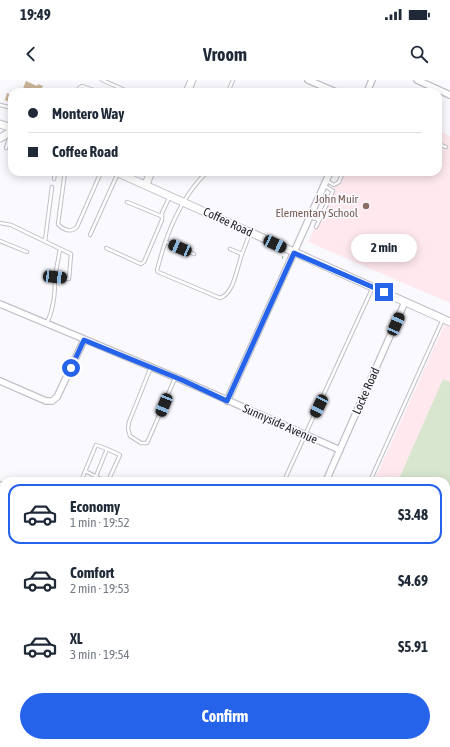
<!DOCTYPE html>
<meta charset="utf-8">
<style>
:root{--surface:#fff;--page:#f6f6f7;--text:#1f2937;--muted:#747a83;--line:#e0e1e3;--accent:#2563eb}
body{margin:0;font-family:"Asap Condensed",sans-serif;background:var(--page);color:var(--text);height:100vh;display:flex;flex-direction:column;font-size:15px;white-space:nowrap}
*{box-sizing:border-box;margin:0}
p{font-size:13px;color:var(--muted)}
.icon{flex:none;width:22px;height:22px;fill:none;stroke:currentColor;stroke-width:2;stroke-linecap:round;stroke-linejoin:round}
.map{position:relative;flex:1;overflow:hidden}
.sheet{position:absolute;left:0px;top:397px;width:450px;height:270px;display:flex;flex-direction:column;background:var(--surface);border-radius:12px 12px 0 0;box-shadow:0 2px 10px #0003}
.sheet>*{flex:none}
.banner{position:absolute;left:8px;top:8px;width:434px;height:88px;border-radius:12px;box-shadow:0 2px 10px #0003;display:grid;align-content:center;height:88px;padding:0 20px;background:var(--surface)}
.end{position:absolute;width:18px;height:18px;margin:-9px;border:5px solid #2563eb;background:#fff;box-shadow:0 0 0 2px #fff}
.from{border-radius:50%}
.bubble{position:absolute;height:28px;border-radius:14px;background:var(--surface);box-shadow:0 2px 10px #0003;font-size:13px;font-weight:700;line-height:28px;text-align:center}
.car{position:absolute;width:12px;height:24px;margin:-12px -6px;border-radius:5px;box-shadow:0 0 3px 1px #0007;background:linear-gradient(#222 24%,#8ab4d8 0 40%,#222 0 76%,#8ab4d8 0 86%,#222 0)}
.banner b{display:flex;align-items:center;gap:14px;height:38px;font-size:15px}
.banner b+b{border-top:1px solid var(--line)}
.banner i{width:10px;height:10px;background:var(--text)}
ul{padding:7px 0 0;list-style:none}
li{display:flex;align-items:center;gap:12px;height:60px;margin:0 8px 6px;padding:0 12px;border:2px solid transparent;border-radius:12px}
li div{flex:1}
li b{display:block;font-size:15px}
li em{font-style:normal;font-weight:700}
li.on{border-color:var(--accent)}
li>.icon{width:36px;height:36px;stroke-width:1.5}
.action{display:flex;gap:8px;margin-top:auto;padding:8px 20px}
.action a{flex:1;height:46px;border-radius:24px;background:var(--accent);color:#fff;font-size:16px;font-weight:700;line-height:46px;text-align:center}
.status{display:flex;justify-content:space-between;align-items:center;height:28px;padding:0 20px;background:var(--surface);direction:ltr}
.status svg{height:11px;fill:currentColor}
header{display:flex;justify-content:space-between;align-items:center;height:52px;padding:0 20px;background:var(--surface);font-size:18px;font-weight:700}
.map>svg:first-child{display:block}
.education{fill:#ffe9ee}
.green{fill:#d8e6d0}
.building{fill:#ccb598}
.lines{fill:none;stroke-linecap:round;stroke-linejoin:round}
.service-casing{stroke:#c1c0c8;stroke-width:4.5}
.minor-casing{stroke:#c1c0c8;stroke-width:8}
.tertiary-casing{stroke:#c1c0c8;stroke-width:9}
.secondary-casing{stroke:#c1c0c8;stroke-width:9}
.path{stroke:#959599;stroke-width:1;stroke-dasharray:3 2;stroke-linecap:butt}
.service{stroke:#fff;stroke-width:2.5}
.minor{stroke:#fff;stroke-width:5.5}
.tertiary{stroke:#fff;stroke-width:7}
.secondary{stroke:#fff;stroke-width:7}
.route{stroke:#2563eb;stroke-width:5}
.education-dot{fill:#8d6e63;stroke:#f9f9fe;stroke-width:1.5}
.labels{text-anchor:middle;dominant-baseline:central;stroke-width:3.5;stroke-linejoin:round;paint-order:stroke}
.education-label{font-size:12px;fill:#785e54;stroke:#f9f9fe;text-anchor:end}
.street-label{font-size:12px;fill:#1e1e21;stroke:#f9f9fe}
</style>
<div class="status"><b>19:49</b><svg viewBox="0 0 49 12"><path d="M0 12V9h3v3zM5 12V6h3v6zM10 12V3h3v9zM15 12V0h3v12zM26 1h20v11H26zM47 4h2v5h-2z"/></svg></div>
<header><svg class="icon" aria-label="back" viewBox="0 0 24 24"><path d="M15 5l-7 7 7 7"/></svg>Vroom<svg class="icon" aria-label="search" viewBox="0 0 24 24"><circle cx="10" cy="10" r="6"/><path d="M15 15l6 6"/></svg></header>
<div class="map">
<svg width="450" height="667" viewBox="0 0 450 667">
<rect width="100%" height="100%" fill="#f9f9fe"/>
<g class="education">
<path d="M438,51L450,56V223L308,162L340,92H438Z"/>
<path d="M445,243L450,245V592L446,590V401H374Z"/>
</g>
<path class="green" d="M443,299L450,302V465L446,463V401H398Z"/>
<g class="building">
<path d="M26,1L37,6L38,4L43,6L42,8L51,12L22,11Z"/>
<path d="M7,13L12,15V23L5,20Z"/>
</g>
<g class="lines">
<g class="service-casing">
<g id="service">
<path d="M102,0L129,12"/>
<path d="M77,12L79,8L82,6L99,12"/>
<path d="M228,12L233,0"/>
<path d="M0,25L12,28"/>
<path d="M438,64L446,67"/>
<path d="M6,68L9,59L12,55"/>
<path d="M65,92L58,144C63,150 71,153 77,147L101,92"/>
<path d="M207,92C186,112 172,141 163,169C161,176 159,183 157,190L158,192L220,218C234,214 237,187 242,174"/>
<path d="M54,99L55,92"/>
<path d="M327,101L334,105L339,102L343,92"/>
<path d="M127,122L161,136"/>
<path d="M310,137L319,140"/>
<path d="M0,143L11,145L71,174L69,199L55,197L60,169"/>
<path d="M316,147L333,111L325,106"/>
<path d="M90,155L118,93"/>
<path d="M0,161L27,172"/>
<path d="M45,161L52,107"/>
<path d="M166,162L194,174"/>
<path d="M106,168L141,184L144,182L162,140V133L169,118"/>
<path d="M230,169L242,174L250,153"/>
<path d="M47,243C54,228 55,214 55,197"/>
<path d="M151,287L129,342L128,349L130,356L141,363H147L158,338L175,298"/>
<path d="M85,391L105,401"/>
<path d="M96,396L107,369L120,375L108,401"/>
<path d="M81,401L96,365L107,369"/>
<path d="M284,401L372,209"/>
<path d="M370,401L443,239"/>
<path d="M0,543L4,542"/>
<path d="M0,578L4,577"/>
<path d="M0,636H2"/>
<path d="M74,667L76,663"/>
<path d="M163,667L165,663"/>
<path d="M253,667L255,663"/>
<path d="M342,667L344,663"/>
</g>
</g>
<g class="minor-casing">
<g id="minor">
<path d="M308,0L336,12"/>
<path d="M417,0L450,15"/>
<path d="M367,12L372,0"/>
<path d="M0,224L182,300L340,370"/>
<path d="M0,301L46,321H52L57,317L84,260"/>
<path d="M227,321L330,92"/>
<path d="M326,401L405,222"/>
<path d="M0,405L4,407"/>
<path d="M446,598L450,600"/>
<path d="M185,663L194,667"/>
<path d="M118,667L120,663"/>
<path d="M208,667L209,663"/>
<path d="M298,667L300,663"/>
<path d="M385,667L390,663"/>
</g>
</g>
<g class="tertiary-casing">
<g id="tertiary">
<path d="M187,12L192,0"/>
<path d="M146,104L151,92"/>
</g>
</g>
<g class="secondary-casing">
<g id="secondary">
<path d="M0,44L12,48"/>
<path d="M0,58L12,51"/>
<path d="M116,92L450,242"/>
</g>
</g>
<path class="path" d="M283,176L282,178L284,179"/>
<use href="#service" class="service"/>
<use href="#minor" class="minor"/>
<use href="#tertiary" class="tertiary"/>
<use href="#secondary" class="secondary"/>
</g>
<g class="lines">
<path class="route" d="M71,288L84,260L182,300L227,321L294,173L384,212"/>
</g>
<circle class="education-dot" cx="366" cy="126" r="4"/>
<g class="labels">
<g class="education-label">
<text x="358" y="119">John Muir<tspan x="358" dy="14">Elementary School</tspan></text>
</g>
<g class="street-label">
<text transform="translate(228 142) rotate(25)">Coffee Road</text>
<text transform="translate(366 311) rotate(-66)">Locke Road</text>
<text transform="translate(280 344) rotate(24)">Sunnyside Avenue</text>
</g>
</g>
</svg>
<i class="end from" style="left:71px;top:288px"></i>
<i class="end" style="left:384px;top:212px"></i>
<div class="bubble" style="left:351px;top:154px;width:66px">2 min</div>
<i class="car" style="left:275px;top:164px;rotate:115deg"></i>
<i class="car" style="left:180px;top:168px;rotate:293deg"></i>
<i class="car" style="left:55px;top:197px;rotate:96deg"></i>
<i class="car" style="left:396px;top:244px;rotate:24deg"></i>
<i class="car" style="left:164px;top:325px;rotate:202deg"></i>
<i class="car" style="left:319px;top:326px;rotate:206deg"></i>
<div class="banner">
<b><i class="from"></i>Montero Way</b>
<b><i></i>Coffee Road</b>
</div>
<section class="sheet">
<ul>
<li class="on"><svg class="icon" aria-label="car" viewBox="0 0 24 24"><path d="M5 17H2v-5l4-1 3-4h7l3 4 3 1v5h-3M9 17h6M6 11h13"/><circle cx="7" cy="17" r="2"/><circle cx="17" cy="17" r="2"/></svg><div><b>Economy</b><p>1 min · 19:52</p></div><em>$3.48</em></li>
<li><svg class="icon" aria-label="car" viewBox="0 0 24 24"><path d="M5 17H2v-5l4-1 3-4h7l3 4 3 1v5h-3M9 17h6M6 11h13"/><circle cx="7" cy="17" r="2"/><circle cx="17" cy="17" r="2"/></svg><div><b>Comfort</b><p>2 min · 19:53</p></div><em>$4.69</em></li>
<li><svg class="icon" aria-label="car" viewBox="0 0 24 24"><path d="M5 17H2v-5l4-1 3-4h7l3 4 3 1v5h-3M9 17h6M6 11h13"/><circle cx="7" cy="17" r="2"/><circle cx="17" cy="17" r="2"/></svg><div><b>XL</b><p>3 min · 19:54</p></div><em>$5.91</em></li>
</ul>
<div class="action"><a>Confirm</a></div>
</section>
</div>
